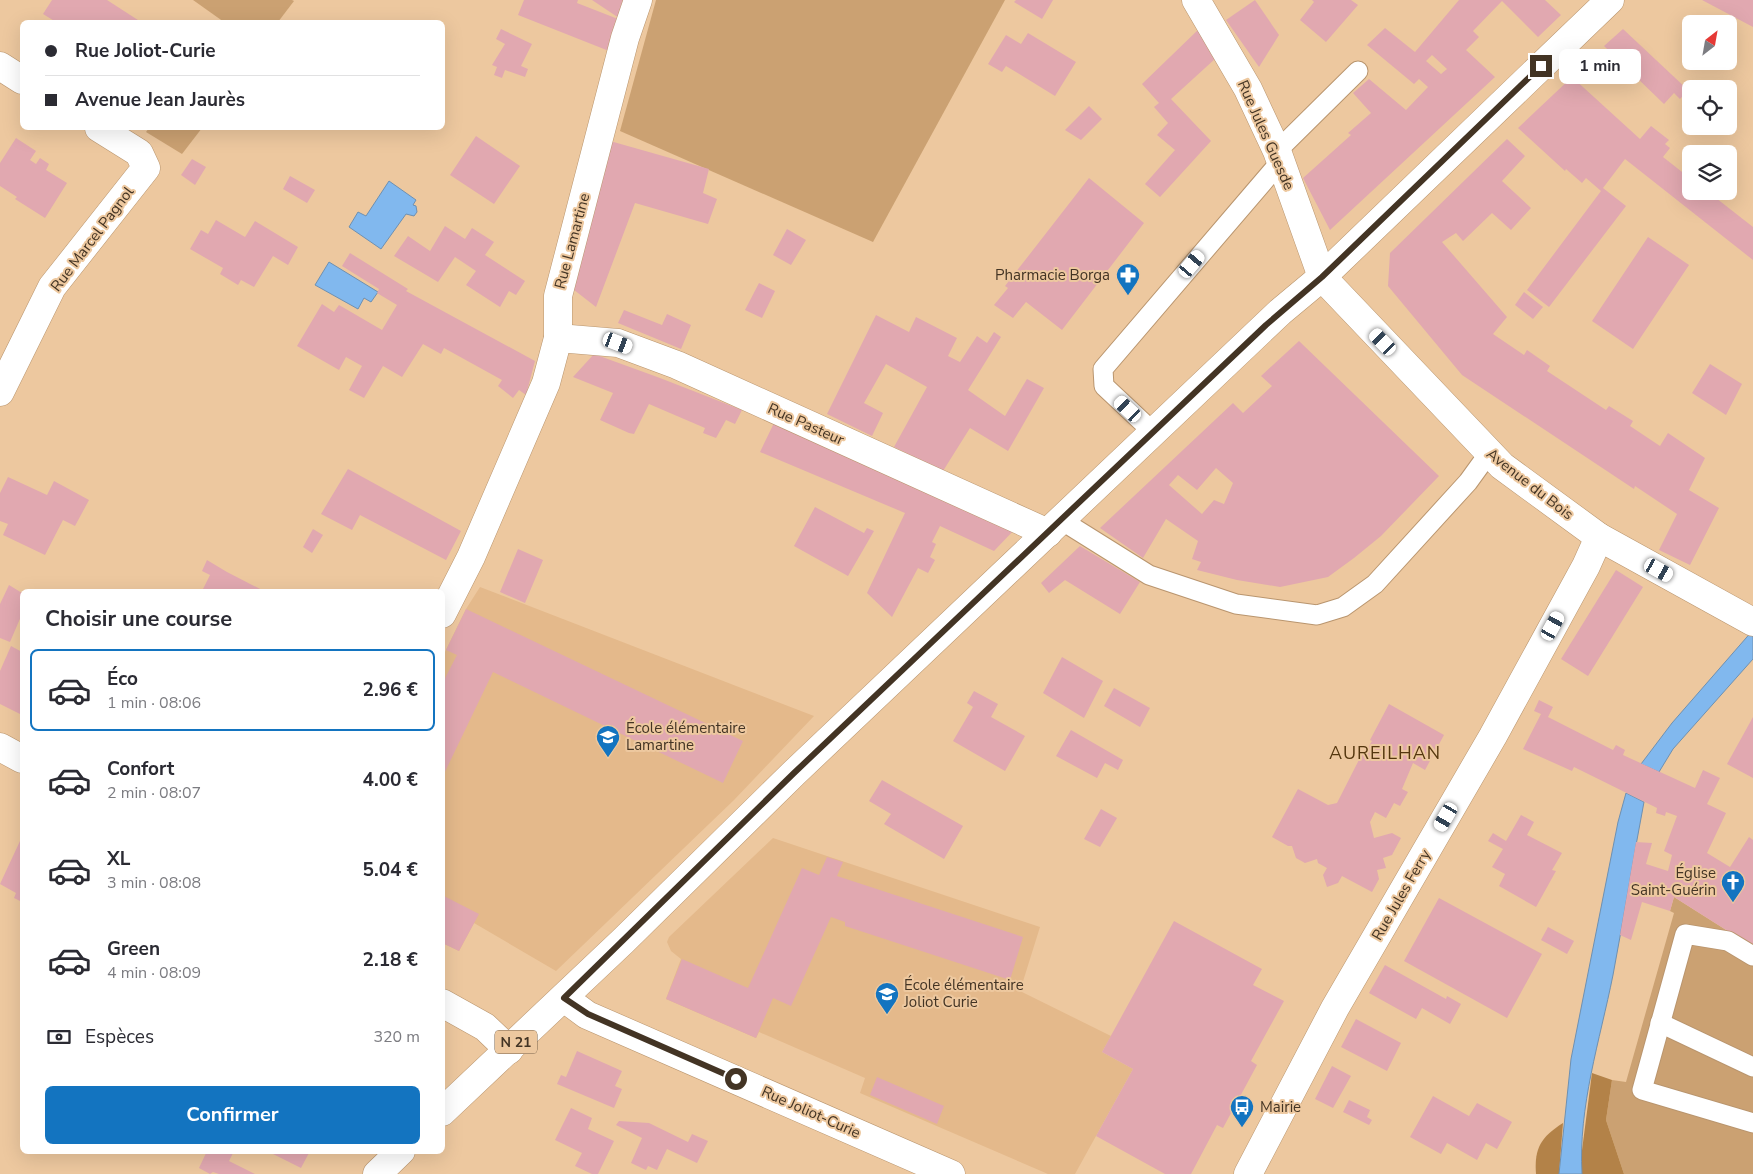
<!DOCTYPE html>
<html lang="fr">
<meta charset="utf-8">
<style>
:root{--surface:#fff;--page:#f7f7f7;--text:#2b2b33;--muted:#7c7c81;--line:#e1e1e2;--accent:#1374c0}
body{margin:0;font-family:"Nunito Sans",sans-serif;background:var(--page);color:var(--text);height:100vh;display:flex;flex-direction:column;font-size:19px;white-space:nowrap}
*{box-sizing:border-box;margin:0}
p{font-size:16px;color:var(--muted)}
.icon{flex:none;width:28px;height:28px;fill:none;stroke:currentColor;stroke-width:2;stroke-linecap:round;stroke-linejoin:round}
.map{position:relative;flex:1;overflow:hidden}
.sheet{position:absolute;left:20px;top:589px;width:425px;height:565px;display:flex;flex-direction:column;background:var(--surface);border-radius:8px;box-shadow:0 5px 20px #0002}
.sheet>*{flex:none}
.hud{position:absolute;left:20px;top:20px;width:425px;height:110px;border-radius:8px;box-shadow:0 5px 20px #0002;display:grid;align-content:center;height:110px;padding:0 25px;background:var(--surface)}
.needle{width:32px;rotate:31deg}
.controls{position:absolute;left:1682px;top:15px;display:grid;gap:10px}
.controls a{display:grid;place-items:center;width:55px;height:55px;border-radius:8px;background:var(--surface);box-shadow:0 5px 20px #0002;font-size:25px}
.end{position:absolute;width:22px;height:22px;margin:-11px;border:6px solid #433424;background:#fff;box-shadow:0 0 0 2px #fff}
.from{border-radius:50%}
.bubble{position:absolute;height:35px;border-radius:8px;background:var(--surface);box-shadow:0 5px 20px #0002;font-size:16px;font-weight:700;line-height:35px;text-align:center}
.car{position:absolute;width:15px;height:30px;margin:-15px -8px;border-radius:6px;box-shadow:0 0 4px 1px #0007;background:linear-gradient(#fff 24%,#345 0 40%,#fff 0 76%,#345 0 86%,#fff 0)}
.hud b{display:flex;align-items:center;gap:18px;height:48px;font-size:19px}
.hud b+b{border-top:1px solid var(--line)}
.hud i{width:12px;height:12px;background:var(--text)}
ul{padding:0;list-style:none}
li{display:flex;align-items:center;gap:15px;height:82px;margin:0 10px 8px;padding:0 15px;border:2px solid transparent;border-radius:8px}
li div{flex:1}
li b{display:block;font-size:19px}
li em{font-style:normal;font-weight:700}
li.current{border-color:var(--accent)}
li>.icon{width:45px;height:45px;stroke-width:1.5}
h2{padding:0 25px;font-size:22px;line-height:60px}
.pay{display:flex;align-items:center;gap:12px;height:55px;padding:0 25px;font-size:19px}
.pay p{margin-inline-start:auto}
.primary-button{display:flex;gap:10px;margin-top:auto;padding:10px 25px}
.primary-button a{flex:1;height:58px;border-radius:8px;background:var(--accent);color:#fff;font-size:20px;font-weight:700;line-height:58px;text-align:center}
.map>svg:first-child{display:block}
.built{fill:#e4b98b}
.green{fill:#cba172}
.forest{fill:#b38248}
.water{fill:#81b8ee;stroke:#6e90b1}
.building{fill:#e1a8b0;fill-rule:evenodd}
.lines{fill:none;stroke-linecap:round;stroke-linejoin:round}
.service-casing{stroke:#b9956e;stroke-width:21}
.minor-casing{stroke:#b9956e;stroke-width:29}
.tertiary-casing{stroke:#b9956e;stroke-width:29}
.primary-casing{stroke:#b9956e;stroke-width:29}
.service{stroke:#fff;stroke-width:19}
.minor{stroke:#fff;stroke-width:28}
.tertiary{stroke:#fff;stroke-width:28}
.primary{stroke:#fff;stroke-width:28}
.route{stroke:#433424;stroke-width:6}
.labels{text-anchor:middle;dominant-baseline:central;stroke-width:4;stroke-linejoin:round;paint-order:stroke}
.shield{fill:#edc89f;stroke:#766049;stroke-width:1}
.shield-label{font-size:14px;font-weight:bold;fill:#433424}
.street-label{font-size:15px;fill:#433424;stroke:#edc89f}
.poi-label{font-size:15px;fill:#433424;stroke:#edc89f;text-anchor:start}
.quarter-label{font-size:18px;letter-spacing:1px;fill:#54360e;stroke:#edc89f}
</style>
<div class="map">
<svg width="1753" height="1174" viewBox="0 0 1753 1174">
<rect width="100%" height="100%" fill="#edc89f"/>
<g class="built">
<path d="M480,587L814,716L734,800L556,971L474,923L459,951L443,943V656L466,609Z"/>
<path d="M773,838L1040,927L1020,991L1111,1036L1102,1052L1133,1069L1075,1174H1048L860,1093L865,1078L759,1032L756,1038L666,999L681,959L671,951L667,942L669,937Z"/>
</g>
<g class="green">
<path d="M193,0H292L294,1L278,22H224Z"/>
<path d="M656,0H1005L873,242L620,131Z"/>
<path d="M149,128H202L182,154L146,132Z"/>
<path d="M1674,897L1753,947V1174H1624L1606,1120L1612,1080L1626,1082L1674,913L1670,911Z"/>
</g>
<g class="forest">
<path d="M1592,1073L1612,1080L1606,1120L1624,1174H1582L1581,1158Z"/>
<path d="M1563,1123L1559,1174H1536C1534,1148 1541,1137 1563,1123Z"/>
</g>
<g class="water">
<path d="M389,181L416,200L413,205L416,206L417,212L414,216L406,214L381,249L349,227L358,212L366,216Z"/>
<path d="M329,262L378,292L371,302L364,298L358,309L315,285Z"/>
<path d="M1753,630V659L1673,749L1659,772L1641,764L1672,723Z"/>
<path d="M1626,793L1644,802C1633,859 1624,917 1613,975C1600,1040 1578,1107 1582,1174H1559L1571,1059L1618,822Z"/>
</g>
<g class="building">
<path d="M52,0H107L141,22H56L43,14Z"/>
<path d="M524,0H578L577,3L618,19L609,51L518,15Z"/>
<path d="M592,0H624L619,18Z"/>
<path d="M1016,0H1053L1042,19L1014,2Z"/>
<path d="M1255,0L1279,35L1259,67L1226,20Z"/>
<path d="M1312,0H1351L1358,5L1326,42L1300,20L1314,2Z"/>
<path d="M1459,0H1545L1561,15L1538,37L1502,1L1473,31L1479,37L1466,50L1495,77L1330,230L1303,178L1351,135L1348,133L1371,113L1353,93L1369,79L1406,110L1428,87L1419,79L1414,84L1367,45L1385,28L1415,52ZM1432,55L1447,69L1441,74L1426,61Z"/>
<path d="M1702,0H1753V27Z"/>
<path d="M1200,28L1216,58L1171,99L1211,141L1160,197L1145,184L1175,150L1157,135L1168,123L1154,107L1159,103L1142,84Z"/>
<path d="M501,29L532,44L521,66L528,69L525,77L505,70L502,78L494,75L497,67L492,65L505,44L496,39Z"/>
<path d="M1623,29L1688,90L1680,99L1674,93L1664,104L1604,46Z"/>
<path d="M1028,33L1076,62L1055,96L1006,66L1002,72L988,64L1006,35L1021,44Z"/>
<path d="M1572,77L1640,139L1651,126L1669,140L1665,144L1670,148L1663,157L1691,179V191H1707L1753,227V260L1625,159L1603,188L1626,206L1549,307L1527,290L1601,191L1586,178L1582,183L1566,169L1565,171L1518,128Z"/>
<path d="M1089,106L1102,119L1081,140L1065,130Z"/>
<path d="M476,136L520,166L494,204L450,175Z"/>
<path d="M16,138L36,151L30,160L36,164L40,158L49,164L46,170L67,183L45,218L15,199L17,197L0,186V163Z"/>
<path d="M1507,139L1525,156L1502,181L1531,208L1511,230L1492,213L1463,241L1456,233L1442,242L1507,317L1493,334L1524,355L1527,350L1550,366L1547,371L1606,410L1609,406L1633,421L1630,426L1660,446L1668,433L1705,458L1689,490L1719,508L1690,565L1659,550L1677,514L1635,486L1634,489L1462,375L1388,286L1390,253Z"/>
<path d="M610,141L709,169L703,193L717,199L708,224L635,203L596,307L569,286Z"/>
<path d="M192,159L206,167L195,185L181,175Z"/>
<path d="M290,176L315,190L307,203L283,189Z"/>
<path d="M1089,178L1144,223L1062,330L1026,302L1013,318L994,305L1008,288L1005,286Z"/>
<path d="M216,220L245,237L255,221L298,247L288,265L273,256L254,287L241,280L238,285L220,274L223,268L190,249L201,230L208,234Z"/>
<path d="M445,226L465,239L472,228L494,242L485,255L525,281L516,295L509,291L500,307L466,285L476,271L455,257L438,282L394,256L408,236L430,251Z"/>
<path d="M787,229L806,240L791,265L773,255Z"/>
<path d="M1648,237L1689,265L1633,349L1592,321Z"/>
<path d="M350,253L408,289L406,291L535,361L526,395L519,390L513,398L498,386L502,380L444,348L441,354L423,344L402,377L383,366L364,398L349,390L362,366L346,357L339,370L297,346L322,304L334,312L339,305L382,330L397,305L377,293L379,289L342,266Z"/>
<path d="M759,283L775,291L762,318L745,310Z"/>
<path d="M1524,292L1543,307L1533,319L1515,305Z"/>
<path d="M624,310L662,325L667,314L691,325L681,349L618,323Z"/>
<path d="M876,315L909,332L916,317L957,338L948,356L960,362L977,336L987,343L994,332L1001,337L968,390L1005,416L1027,379L1044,388L1008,451L970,428L943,471L894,447L927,387L886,364L864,403L883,413L872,436L827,414Z"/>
<path d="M1299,341L1439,476L1381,536L1354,558L1328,577L1280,587L1237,580L1197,570L1201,562L1192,559L1198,541L1166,519L1143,558L1100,528L1233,403L1243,413L1272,386L1261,376ZM1216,468L1233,483L1224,504L1214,500L1202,514L1169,485L1178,475L1197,490Z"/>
<path d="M594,354L660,378L742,410L735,424L726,420L716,438L703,433L705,428L649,404L634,434L629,433L600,420L613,393L573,377Z"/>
<path d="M1710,364L1742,384L1726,415L1692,393Z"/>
<path d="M774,423L1015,529L994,551L940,526L932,542L936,544L930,557L935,560L928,573L918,568L892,617L867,593L905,513L760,452Z"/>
<path d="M348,469L461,531L446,560L360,515L352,530L321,514Z"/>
<path d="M8,477L47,495L54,481L89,500L75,526L63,520L45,555L3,535L8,524L0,521V493Z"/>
<path d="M815,507L864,533L867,528L874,531L848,576L794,546Z"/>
<path d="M313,529L323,535L312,553L303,547Z"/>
<path d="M1080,546L1140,582L1120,614L1065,580L1049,593L1041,583Z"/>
<path d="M518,549L543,560L525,603L500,592Z"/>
<path d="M207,560L227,572L264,591H202L210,575L202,571Z"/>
<path d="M1616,570L1643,587L1588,676L1561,659Z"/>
<path d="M9,585L22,593V614L10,642L0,638V604Z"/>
<path d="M466,609L743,741L723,783L493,672L442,778V684L457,655L446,650Z"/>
<path d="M11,646L22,652V715L0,704V671Z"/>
<path d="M1062,657L1103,681L1084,718L1043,693Z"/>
<path d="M1114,688L1150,708L1140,727L1104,706Z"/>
<path d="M974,691L998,704L991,717L1025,736L1005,771L953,741L973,707L967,703Z"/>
<path d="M1539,700L1553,707L1548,717L1613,750L1616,745L1625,750L1623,755L1695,788L1703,770L1720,778L1707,804L1726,813L1707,853L1730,867L1749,837L1753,840V947L1674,897L1670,911L1642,902L1631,940L1620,935L1636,842L1652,843L1646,864L1668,871L1672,855L1664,851L1677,816L1666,812L1665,816L1656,813L1657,808L1574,767L1572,771L1523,749L1541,714L1534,711Z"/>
<path d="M1389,704L1444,735L1425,770L1413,763L1402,789L1408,792L1400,806L1394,803L1386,818L1375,812L1370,822L1374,838L1392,833L1401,838L1392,855L1383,858L1386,868L1377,870L1379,879L1372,892L1342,876L1338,883L1327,887L1323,875L1327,868L1318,863L1317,859L1305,863L1296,858L1292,846H1288L1272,837L1298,789L1328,805L1337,803L1364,750L1366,751L1372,741L1370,740Z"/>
<path d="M1753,717V778L1727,764Z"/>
<path d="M1071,730L1123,760L1118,770L1105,763L1097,778L1056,756Z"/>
<path d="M882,780L963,826L944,859L884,824L891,814L869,801Z"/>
<path d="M1101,809L1117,818L1100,847L1084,839Z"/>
<path d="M1521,815L1534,822L1527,835L1562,853L1552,870L1556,871L1536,907L1499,886L1505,874L1492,867L1503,849L1488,841L1493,833L1506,841Z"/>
<path d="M20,841L22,842V902L14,898L16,893L0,884Z"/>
<path d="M827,857L843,862L837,876L1023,937L1010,980L845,926V922L831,917L791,1006L773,998L756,1038L666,999L682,959L748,988L802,868L819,875Z"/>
<path d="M442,895L479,914L459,951L442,943Z"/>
<path d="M1439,898L1542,954L1507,1018L1404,961Z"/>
<path d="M1174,921L1262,969L1253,985L1284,1001L1251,1061L1257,1065L1223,1128L1217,1125L1191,1174H1165L1096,1136L1133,1069L1102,1052Z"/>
<path d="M1548,927L1574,941L1567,954L1541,940Z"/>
<path d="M1385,965L1446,999L1447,996L1461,1004L1450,1024L1422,1008L1416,1019L1369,993Z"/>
<path d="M1356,1019L1401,1043L1387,1071L1341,1047Z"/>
<path d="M577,1051L622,1071L615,1086L622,1089L614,1108L557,1084L561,1075L566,1077Z"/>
<path d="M1332,1066L1351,1076L1333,1108L1315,1099Z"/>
<path d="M877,1077L944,1106L937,1124L870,1095Z"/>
<path d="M1433,1096L1469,1116L1477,1103L1512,1122L1497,1149L1486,1143L1477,1160L1447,1143L1441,1154L1410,1137Z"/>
<path d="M1349,1100L1370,1110L1367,1117L1372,1120L1369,1125L1343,1112Z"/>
<path d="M571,1108L592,1118L588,1129L614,1141L598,1174H592L575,1166L582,1153L555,1140Z"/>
<path d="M619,1121L649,1123L688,1142L692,1134L708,1141L697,1163L667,1149L657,1170L648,1166L646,1170L631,1163L642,1138L616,1125Z"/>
<path d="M207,1151H234L229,1161L255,1174H219L213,1172L210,1174L199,1168Z"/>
<path d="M267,1151H310L301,1168Z"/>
</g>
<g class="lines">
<g class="service-casing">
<g id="service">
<path d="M1277,151L1358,71"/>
<path d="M1153,432L1104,386L1103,369L1281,161"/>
<path d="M1061,520L1149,575L1236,604L1317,615L1343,607L1375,584L1468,482L1489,453"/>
<path d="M1753,956L1728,941L1685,934L1642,1090L1753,1123"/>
<path d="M1660,1023L1753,1067"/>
</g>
</g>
<g class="minor-casing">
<g id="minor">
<path d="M0,66L22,80"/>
<path d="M1322,277L1502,466L1599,537L1753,622"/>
<path d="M558,338L618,343L677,365L1048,533"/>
<path d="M0,392L52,287L146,168L139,153L99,128"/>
<path d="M442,614L471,557L546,383L558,338V296L625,38L638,0"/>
<path d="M0,747L22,759"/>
<path d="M564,998L587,1015L951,1174"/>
<path d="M442,1003L485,1027L509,1050"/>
<path d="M1248,1174L1335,1008L1493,736L1586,566L1599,537"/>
</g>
</g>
<g class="tertiary-casing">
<path id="tertiary" d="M1196,0L1248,89L1277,151L1322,277"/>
</g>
<g class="primary-casing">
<g id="primary">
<path d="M442,1112L623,941L794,773L1280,312L1322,277L1610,0"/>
<path d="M377,1174L401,1151"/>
</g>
</g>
<use href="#service" class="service"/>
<use href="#minor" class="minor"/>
<use href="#tertiary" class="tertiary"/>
<use href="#primary" class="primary"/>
</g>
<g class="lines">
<path class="route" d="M736,1079L588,1014L564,998L794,773L1266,325L1322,277L1541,66"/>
</g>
<defs>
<g id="pharmacy-pin" transform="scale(1.25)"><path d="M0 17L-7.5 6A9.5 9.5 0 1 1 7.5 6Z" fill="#1374c0" stroke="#edc89f"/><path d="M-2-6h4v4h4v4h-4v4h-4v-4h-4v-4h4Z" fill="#fff"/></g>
<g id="school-pin" transform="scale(1.25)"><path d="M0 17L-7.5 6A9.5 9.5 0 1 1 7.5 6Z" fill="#1374c0" stroke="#edc89f"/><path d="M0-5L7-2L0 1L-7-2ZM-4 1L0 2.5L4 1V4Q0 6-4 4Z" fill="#fff"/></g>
<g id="church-pin" transform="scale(1.25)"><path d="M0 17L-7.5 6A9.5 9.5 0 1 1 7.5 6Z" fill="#1374c0" stroke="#edc89f"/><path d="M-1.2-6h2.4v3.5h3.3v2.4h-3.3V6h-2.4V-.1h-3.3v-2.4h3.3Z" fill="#fff"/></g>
<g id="bus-pin" transform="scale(1.25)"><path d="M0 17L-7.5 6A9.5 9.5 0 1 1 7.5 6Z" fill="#1374c0" stroke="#edc89f"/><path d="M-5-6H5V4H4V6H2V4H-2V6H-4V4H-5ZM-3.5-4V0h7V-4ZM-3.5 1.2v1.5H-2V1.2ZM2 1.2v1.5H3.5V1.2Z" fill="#fff"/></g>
</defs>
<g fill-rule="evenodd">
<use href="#pharmacy-pin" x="1128" y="275"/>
<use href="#school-pin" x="608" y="737"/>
<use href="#church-pin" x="1733" y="882"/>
<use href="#school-pin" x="887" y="994"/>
<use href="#bus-pin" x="1242" y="1107"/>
</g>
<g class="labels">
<rect class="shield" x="495" y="1030.5" width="42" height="23" rx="4"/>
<g class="shield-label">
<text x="516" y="1042">N 21</text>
</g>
<g class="street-label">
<text transform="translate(1266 135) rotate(66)">Rue Jules Guesde</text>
<text transform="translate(92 239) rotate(-53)">Rue Marcel Pagnol</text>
<text transform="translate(572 241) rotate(-75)">Rue Lamartine</text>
<text transform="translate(806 424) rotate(24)">Rue Pasteur</text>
<text transform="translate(1530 484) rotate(38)">Avenue du Bois</text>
<text transform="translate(1401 895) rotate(-60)">Rue Jules Ferry</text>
<text transform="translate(811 1112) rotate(24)">Rue Joliot-Curie</text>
</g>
<g class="poi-label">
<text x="1110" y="275" text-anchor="end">Pharmacie Borga</text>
<text x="626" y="728">École élémentaire<tspan x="626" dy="17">Lamartine</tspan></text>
<text x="1716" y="873" text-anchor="end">Église<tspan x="1716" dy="17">Saint-Guérin</tspan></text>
<text x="904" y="985">École élémentaire<tspan x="904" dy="17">Joliot Curie</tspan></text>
<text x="1260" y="1107">Mairie</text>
</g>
<g class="quarter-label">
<text x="1385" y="753">AUREILHAN</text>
</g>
</g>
</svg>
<div class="controls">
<a><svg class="needle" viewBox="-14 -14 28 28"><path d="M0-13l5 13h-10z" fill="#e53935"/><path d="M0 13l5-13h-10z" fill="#7c7c81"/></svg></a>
<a><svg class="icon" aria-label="locate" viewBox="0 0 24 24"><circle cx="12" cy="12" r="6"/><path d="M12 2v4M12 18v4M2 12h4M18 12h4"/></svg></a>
<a><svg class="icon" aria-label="layers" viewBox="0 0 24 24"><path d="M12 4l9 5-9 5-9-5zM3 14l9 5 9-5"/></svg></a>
</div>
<i class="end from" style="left:736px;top:1079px"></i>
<i class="end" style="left:1541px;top:66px"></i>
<div class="bubble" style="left:1559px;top:49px;width:82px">1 min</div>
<i class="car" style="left:1192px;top:264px;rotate:40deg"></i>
<i class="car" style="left:1383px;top:342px;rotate:316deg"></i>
<i class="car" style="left:618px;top:343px;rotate:111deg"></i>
<i class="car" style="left:1128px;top:409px;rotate:313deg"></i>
<i class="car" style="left:1659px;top:570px;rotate:119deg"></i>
<i class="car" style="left:1553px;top:626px;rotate:29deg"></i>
<i class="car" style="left:1446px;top:817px;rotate:210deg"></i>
<div class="hud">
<b><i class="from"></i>Rue Joliot-Curie</b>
<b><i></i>Avenue Jean Jaurès</b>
</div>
<section class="sheet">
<h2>Choisir une course</h2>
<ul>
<li class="current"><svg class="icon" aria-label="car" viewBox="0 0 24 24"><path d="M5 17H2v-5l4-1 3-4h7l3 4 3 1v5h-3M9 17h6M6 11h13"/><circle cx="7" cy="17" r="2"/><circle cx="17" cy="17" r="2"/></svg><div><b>Éco</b><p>1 min · 08:06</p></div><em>2.96 €</em></li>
<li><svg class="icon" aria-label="car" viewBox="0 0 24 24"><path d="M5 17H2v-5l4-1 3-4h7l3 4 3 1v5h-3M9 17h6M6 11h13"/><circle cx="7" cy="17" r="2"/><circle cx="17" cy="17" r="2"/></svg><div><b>Confort</b><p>2 min · 08:07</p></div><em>4.00 €</em></li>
<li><svg class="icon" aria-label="car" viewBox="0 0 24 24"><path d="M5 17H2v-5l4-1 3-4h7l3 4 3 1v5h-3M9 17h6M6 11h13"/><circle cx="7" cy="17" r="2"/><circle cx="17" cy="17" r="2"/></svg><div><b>XL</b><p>3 min · 08:08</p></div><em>5.04 €</em></li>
<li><svg class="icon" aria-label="car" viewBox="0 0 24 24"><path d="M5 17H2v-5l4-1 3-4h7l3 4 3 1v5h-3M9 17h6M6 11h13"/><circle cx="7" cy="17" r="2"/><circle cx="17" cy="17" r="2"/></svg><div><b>Green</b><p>4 min · 08:09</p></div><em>2.18 €</em></li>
</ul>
<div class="pay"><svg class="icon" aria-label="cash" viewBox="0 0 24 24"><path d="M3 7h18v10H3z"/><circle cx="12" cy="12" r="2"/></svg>Espèces<p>320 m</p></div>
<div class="primary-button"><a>Confirmer</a></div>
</section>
</div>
